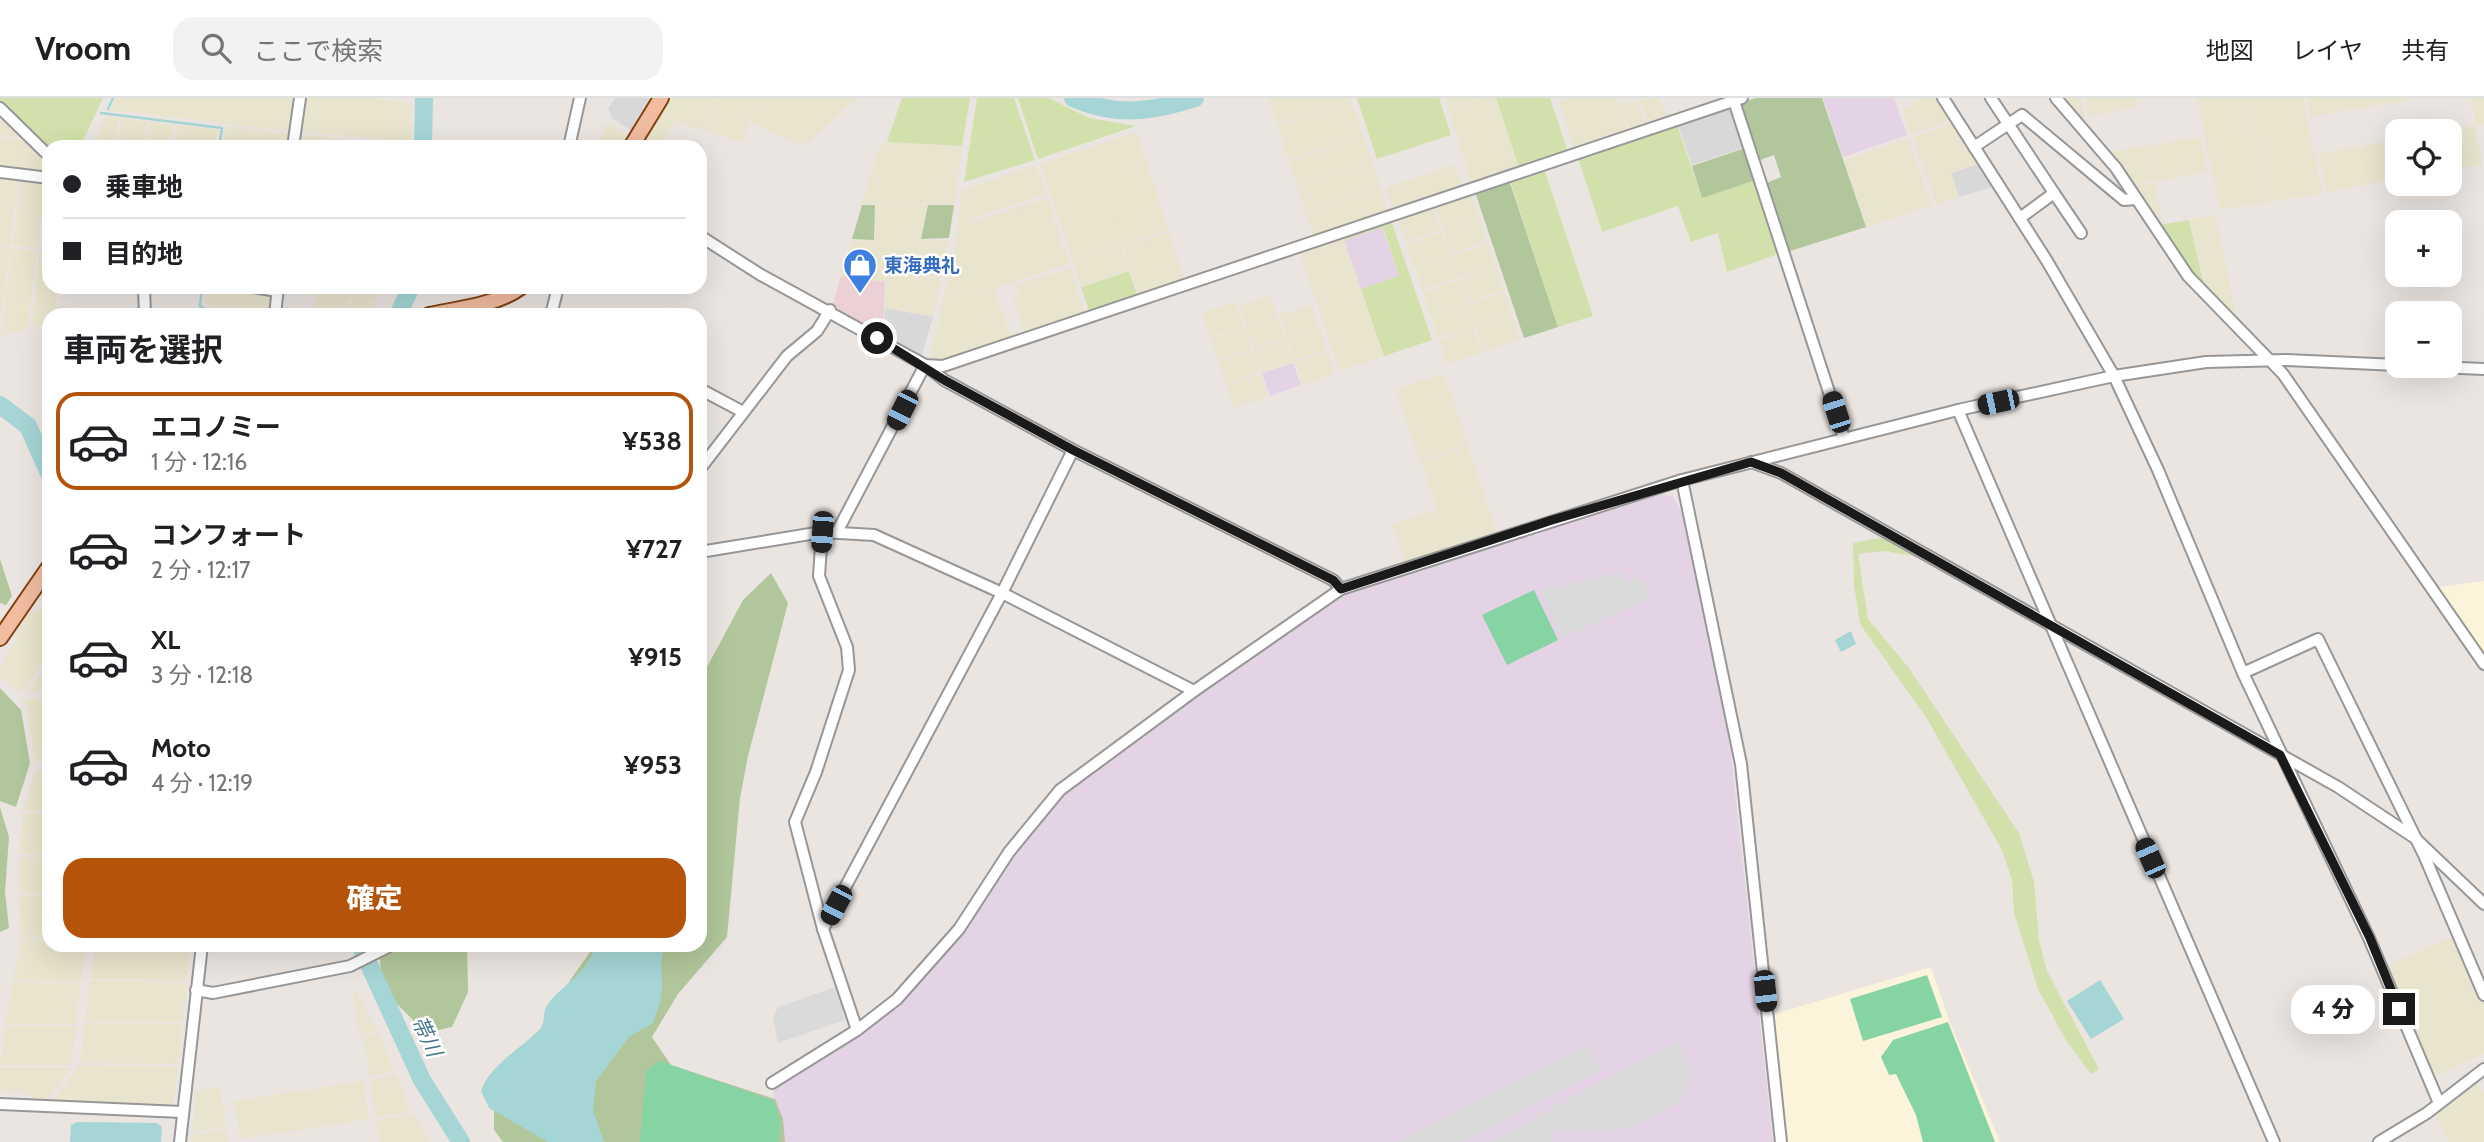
<!DOCTYPE html>
<html lang="ja">
<meta charset="utf-8">
<style>
:root{--surface:#fff;--page:#f2f2f2;--text:#202124;--muted:#757577;--line:#e0e0e0;--accent:#b45309}
body{margin:0;font-family:Cabin,"Noto Sans JP",sans-serif;background:var(--page);color:var(--text);height:100vh;display:flex;flex-direction:column;font-size:26px;white-space:nowrap}
*{box-sizing:border-box;margin:0}
p{font-size:23px;color:var(--muted)}
.icon{flex:none;width:38px;height:38px;fill:none;stroke:currentColor;stroke-width:2;stroke-linecap:round;stroke-linejoin:round}
.map{position:relative;flex:1;overflow:hidden}
.side{position:absolute;left:42px;top:210px;width:665px;height:644px;display:flex;flex-direction:column;background:var(--surface);border-radius:21px;box-shadow:0 7px 28px #0002}
.side>*{flex:none}
.top-card{position:absolute;left:42px;top:42px;width:665px;height:154px;border-radius:21px;box-shadow:0 7px 28px #0002;display:grid;align-content:center;height:154px;padding:0 21px;background:var(--surface)}
.controls{position:absolute;left:2385px;top:21px;display:grid;gap:14px}
.controls a{display:grid;place-items:center;width:77px;height:77px;border-radius:14px;background:var(--surface);box-shadow:0 7px 28px #0002;font-size:35px}
.end{position:absolute;width:32px;height:32px;margin:-16px;border:9px solid #1a1a1a;background:#fff;box-shadow:0 0 0 4px #fff}
.from{border-radius:50%}
.bubble{position:absolute;height:49px;border-radius:21px;background:var(--surface);box-shadow:0 7px 28px #0002;font-size:23px;font-weight:800;line-height:49px;text-align:center}
.car{position:absolute;width:21px;height:42px;margin:-21px -10px;border-radius:9px;box-shadow:0 0 5px 2px #0007;background:linear-gradient(#222 24%,#8ab4d8 0 40%,#222 0 76%,#8ab4d8 0 86%,#222 0)}
.top-card b{display:flex;align-items:center;gap:24px;height:66px;font-size:26px}
.top-card b+b{border-top:2px solid var(--line)}
.top-card i{width:18px;height:18px;background:var(--text)}
ul{padding:0;list-style:none}
li{display:flex;align-items:center;gap:21px;height:98px;margin:0 14px 10px;padding:0 7px;border:4px solid transparent;border-radius:21px}
li div{flex:1}
li b{display:block;font-size:26px}
li em{font-style:normal;font-weight:800}
li.active{border-color:var(--accent)}
li>.icon{width:63px;height:63px;stroke-width:1.5}
h2{padding:0 21px;font-size:32px;line-height:84px}
.cta{display:flex;gap:14px;margin-top:auto;padding:14px 21px}
.cta a{flex:1;height:80px;border-radius:21px;background:var(--accent);color:#fff;font-size:28px;font-weight:800;line-height:80px;text-align:center}
header{display:flex;align-items:center;gap:42px;box-sizing:border-box;height:98px;padding:0 35px;background:var(--surface);border-bottom:2px solid var(--line)}
header strong{font-size:33px}
nav{display:flex;gap:38px;margin-inline-start:auto;font-size:24px}
.search{width:490px;height:63px;background:var(--page);display:flex;align-items:center;gap:18px;box-sizing:border-box;padding:0 24px;border-radius:21px;color:var(--muted);font-size:26px}
.map>svg:first-child{display:block}
.residential{fill:#d8d8d8}
.commercial{fill:#ebd1d6}
.industrial{fill:#e3d3e4}
.education{fill:#fbf3da}
.farmland{fill:#e9e4cd}
.grass{fill:#d2e1ab}
.forest{fill:#b1c69a}
.pitch{fill:#86d3a4}
.parking{fill:#dadada}
.water{fill:#a5d5d5}
.lines{fill:none;stroke-linecap:round;stroke-linejoin:round}
.stream{stroke:#a5d5d5;stroke-width:2.5}
.river{stroke:#a5d5d5;stroke-width:18}
.minor-casing{stroke:#979797;stroke-width:14}
.major-casing{stroke:#82420f;stroke-width:18}
.minor{stroke:#fff;stroke-width:10}
.major{stroke:#f1bca0;stroke-width:14}
.route{stroke:#1a1a1a;stroke-width:9}
.labels{text-anchor:middle;dominant-baseline:central;stroke-width:5;stroke-linejoin:round;paint-order:stroke}
.shop-label{font-size:19px;font-weight:bold;fill:#366cbe;stroke:#fff;text-anchor:start}
.water-label{font-size:21px;font-style:italic;fill:#48788a;stroke:#fff}
</style>
<header>
<strong>Vroom</strong>
<div class="search"><svg class="icon" aria-label="search" viewBox="0 0 24 24"><circle cx="10" cy="10" r="6"/><path d="M15 15l6 6"/></svg>ここで検索</div>
<nav><a>地図</a><a>レイヤ</a><a>共有</a></nav>
</header>
<div class="map">
<svg width="2484" height="1044" viewBox="0 0 2484 1044">
<rect width="100%" height="100%" fill="#ebe5e1"/>
<g class="residential">
<path d="M615,0H649L631,32L613,21L608,11Z"/>
<path d="M1731,9L1745,49L1692,67L1678,27Z"/>
<path d="M1981,65L1995,88L1959,99L1951,75Z"/>
<path d="M885,210L933,219L921,259L884,239Z"/>
</g>
<path class="commercial" d="M841,178L885,184L883,238L832,209Z"/>
<g class="industrial">
<path d="M1823,0H1894L1907,37L1843,59Z"/>
<path d="M1382,129L1399,178L1361,191L1344,142Z"/>
<path d="M1293,265L1301,287L1270,298L1262,275Z"/>
<path d="M1661,395L1673,399L1682,414L1730,646L1773,1044H779L773,988L901,901L1059,697L1342,494Z"/>
</g>
<g class="education">
<path d="M2484,483V561L2439,492L2440,489Z"/>
<path d="M1931,869L1950,924L2000,1044H1783L1771,917Z"/>
</g>
<g class="farmland">
<path d="M117,0H295L291,33L111,12Z"/>
<path d="M305,0H370L412,5V45L301,33Z"/>
<path d="M669,0H714L702,32L675,23L663,49H639Z"/>
<path d="M716,0H757L742,44L703,32Z"/>
<path d="M758,0H857L804,48L750,25Z"/>
<path d="M1268,0H1350L1351,2L1277,26Z"/>
<path d="M1444,0H1479L1448,11Z"/>
<path d="M1483,0H1495L1518,70L1472,86L1448,12Z"/>
<path d="M1568,0H1617L1628,34L1575,52L1559,3Z"/>
<path d="M1659,0L1666,18L1648,24L1640,2Z"/>
<path d="M1923,0H1939L1952,22L1911,36L1903,11Z"/>
<path d="M2064,0H2081L2087,32L2073,13Z"/>
<path d="M2086,0H2137L2138,8L2089,18Z"/>
<path d="M2197,0H2248L2261,65L2246,68L2261,66L2269,104L2220,112Z"/>
<path d="M2249,0H2303L2307,20L2287,24L2307,21L2314,56L2298,59L2315,57L2322,95L2270,104Z"/>
<path d="M2307,0H2412L2413,1L2311,19Z"/>
<path d="M2471,0H2484V26L2476,27Z"/>
<path d="M1351,3L1363,38L1288,62L1277,28Z"/>
<path d="M1637,3L1645,26L1629,31L1621,8Z"/>
<path d="M0,17L25,40L0,37Z"/>
<path d="M105,18L119,20L115,49H94Z"/>
<path d="M121,20L147,23L144,49H118Z"/>
<path d="M149,24L174,27L172,49H146Z"/>
<path d="M608,25L627,37L620,49H595Z"/>
<path d="M1954,25L1981,65L1951,75L1959,99L1936,106L1913,39Z"/>
<path d="M178,27L218,32L216,49H175Z"/>
<path d="M226,28L291,36L289,49H223Z"/>
<path d="M2475,28L2482,66L2450,72V33H2447Z"/>
<path d="M1137,34L1168,132L1122,148L1113,124L1121,148L1073,164L1040,66Z"/>
<path d="M300,36L411,48V49H299Z"/>
<path d="M1363,39L1372,64L1297,89L1289,64Z"/>
<path d="M2200,39L2207,74L2156,83L2149,48Z"/>
<path d="M0,40L27,43L49,69V76L0,69Z"/>
<path d="M1908,41L1932,107L1867,129L1844,62Z"/>
<path d="M2397,42V81L2327,94L2319,56Z"/>
<path d="M887,44L962,49L954,106H862L878,51Z"/>
<path d="M2148,47L2155,83L2133,87L2110,54Z"/>
<path d="M1372,65L1380,89L1305,113L1298,90Z"/>
<path d="M1036,67L1046,96L972,120L974,124L1047,100L1069,166L974,197L995,192L1012,242L946,263L929,262L955,151L962,92Z"/>
<path d="M1455,67L1462,89L1394,112L1386,90Z"/>
<path d="M0,77L19,79L10,147L0,145Z"/>
<path d="M21,79L46,83L38,150L13,147Z"/>
<path d="M2155,85L2162,122L2156,123L2134,88Z"/>
<path d="M49,86V151L41,150Z"/>
<path d="M1380,90L1388,113L1313,138L1306,114Z"/>
<path d="M1471,95L1479,120L1443,132L1435,107Z"/>
<path d="M876,107H927L920,143L948,142L941,179L887,177V152L886,184L841,177L851,143H875Z"/>
<path d="M1433,108L1441,132L1406,144L1398,120Z"/>
<path d="M2215,117L2237,221L2206,188L2190,122Z"/>
<path d="M1480,121L1487,144L1451,156L1444,133Z"/>
<path d="M1169,134L1185,184L1139,199L1130,172L1145,167L1130,171L1123,149Z"/>
<path d="M1442,134L1450,157L1414,169L1406,146Z"/>
<path d="M1342,139L1384,258L1340,273L1324,227L1339,221L1324,226L1316,203L1331,197L1316,202L1299,153Z"/>
<path d="M1488,146L1495,168L1459,180L1452,158Z"/>
<path d="M0,148L10,150L0,227Z"/>
<path d="M1121,149L1129,172L1080,188L1073,165Z"/>
<path d="M12,150L37,153L27,231L1,238Z"/>
<path d="M40,153L49,154V189H58L54,217H49L48,226L31,230Z"/>
<path d="M1450,158L1458,180L1422,192L1415,170Z"/>
<path d="M1496,169L1504,192L1467,204L1460,182Z"/>
<path d="M1070,170L1086,217L1025,237L1013,198L1019,196L1016,187Z"/>
<path d="M887,178L941,180L933,218L885,210Z"/>
<path d="M1458,182L1466,205L1430,217L1423,194Z"/>
<path d="M206,189L259,195V197L271,202V214L205,206Z"/>
<path d="M281,189H352L349,217H314L316,197L281,193Z"/>
<path d="M354,189H379L370,217H351Z"/>
<path d="M1504,194L1512,216L1475,228L1468,206Z"/>
<path d="M1270,198L1277,217L1246,227L1239,208Z"/>
<path d="M1236,204L1244,228L1210,239L1202,215Z"/>
<path d="M1466,206L1474,229L1438,240L1431,218Z"/>
<path d="M1311,207L1318,229L1287,240L1279,217Z"/>
<path d="M207,208L270,216V217H217Z"/>
<path d="M1512,217L1520,241L1484,253L1476,229Z"/>
<path d="M1277,218L1285,240L1254,251L1246,229Z"/>
<path d="M1244,229L1252,251L1219,263L1211,241Z"/>
<path d="M1319,230L1326,252L1294,262L1287,241Z"/>
<path d="M1474,230L1482,254L1447,266L1439,242Z"/>
<path d="M1285,242L1293,263L1262,274L1254,252Z"/>
<path d="M1253,253L1260,274L1226,286L1219,264Z"/>
<path d="M1327,253L1334,276L1303,287L1295,264Z"/>
<path d="M1444,275L1468,346L1420,362L1396,291Z"/>
<path d="M1260,276L1268,298L1234,310L1227,287Z"/>
<path d="M1468,348L1496,433L1403,464V454L1391,427L1437,412L1421,364Z"/>
<path d="M41,511L49,514V556L25,592L17,593L0,579V573L27,517Z"/>
<path d="M49,563V593H29Z"/>
<path d="M24,600L49,601V664H35Z"/>
<path d="M35,673L49,674V713H23Z"/>
<path d="M23,716H49V757L19,756Z"/>
<path d="M19,759H49V795L18,794Z"/>
<path d="M19,797H49V839L21,840Z"/>
<path d="M2455,838L2484,904V956L2433,978L2385,868Z"/>
<path d="M21,842H49V847H86L81,883L13,882Z"/>
<path d="M95,847H191L186,883L91,881Z"/>
<path d="M90,883L187,885L183,924L85,923Z"/>
<path d="M13,884L81,885L76,926H5Z"/>
<path d="M352,890L363,906L378,933L359,936Z"/>
<path d="M85,925L183,926L178,966L80,965Z"/>
<path d="M5,928H76L71,967H0Z"/>
<path d="M379,936L394,974L370,978L364,939Z"/>
<path d="M79,967L178,969L173,1007L53,1006Z"/>
<path d="M0,970H71L44,1006L28,996L0,991Z"/>
<path d="M396,977L411,1014L376,1019L370,982Z"/>
<path d="M2475,982L2484,996V1044H2449L2433,1015Z"/>
<path d="M363,983L369,1021L240,1041L235,1003Z"/>
<path d="M220,988L225,1028L192,1035L196,993Z"/>
<path d="M412,1016L431,1044H380L376,1022Z"/>
<path d="M226,1031L228,1044H191L192,1037Z"/>
</g>
<g class="grass">
<path d="M0,0H103L80,49L49,50L0,5Z"/>
<path d="M902,0H970L962,48L887,44Z"/>
<path d="M977,0H1014L1035,62L964,84Z"/>
<path d="M1018,0H1049L1089,20L1136,28L1038,61Z"/>
<path d="M1357,0H1439L1451,37L1377,61Z"/>
<path d="M1496,0H1550L1568,54L1519,70Z"/>
<path d="M1677,27L1702,100L1756,82L1781,155L1727,174L1718,135L1691,144L1678,108L1602,134L1578,60Z"/>
<path d="M1544,71L1593,218L1558,229L1510,82Z"/>
<path d="M1391,122L1432,242L1384,258L1361,191L1399,178L1383,129L1344,142L1343,138Z"/>
<path d="M2189,122L2204,187L2191,174L2159,127Z"/>
<path d="M1129,173L1138,200L1090,216L1081,189Z"/>
<path d="M1885,439L1915,458L1883,453L1858,456L1868,521L1909,570L2019,735L2034,784L2039,842L2047,873L2099,971L2091,976L2067,944L2038,891L2014,815L2012,782L2002,752L1926,619L1860,526L1854,487L1853,445Z"/>
</g>
<g class="forest">
<path d="M1756,0H1822L1866,129L1787,154L1764,86L1781,79L1774,57L1757,63L1738,6Z"/>
<path d="M1745,50L1756,82L1702,100L1692,68Z"/>
<path d="M1509,82L1558,229L1524,240L1475,94Z"/>
<path d="M862,107H875L874,142L852,141Z"/>
<path d="M928,107H954L949,140L921,141Z"/>
<path d="M0,461L12,498L6,507L0,505Z"/>
<path d="M771,475L788,505L748,658L740,700L727,839L678,896L652,939L671,967L775,1001L783,1021L785,1044H503L494,1032V1008L536,949L571,881L595,847H700V582L743,502Z"/>
<path d="M0,590L21,612L30,665L16,709L0,703Z"/>
<path d="M0,709L9,739L5,794L9,830L0,834Z"/>
<path d="M379,847H467L468,894L452,929L426,935L382,891Z"/>
</g>
<g class="pitch">
<path d="M1534,492L1558,542L1507,567L1482,517Z"/>
<path d="M1927,877L1942,919L1863,943L1850,901Z"/>
<path d="M1948,924L1995,1044H1923L1916,1017L1896,976L1889,977L1881,959L1893,942Z"/>
<path d="M660,963L774,1003L780,1024L779,1044H640L646,973Z"/>
</g>
<g class="parking">
<path d="M1621,474L1626,484L1640,478L1650,499L1562,540L1541,492Z"/>
<path d="M838,888L846,911L842,913L845,922L778,945L773,920L778,909Z"/>
<path d="M1678,944L1692,975L1684,1000L1635,1028L1611,1034L1555,1033L1550,1044H1488Z"/>
<path d="M1588,946L1601,971L1463,1044H1397Z"/>
</g>
<g class="water">
<path d="M1851,533L1856,546L1841,554L1835,542Z"/>
<path d="M595,847H668C656,861 664,875 662,891C661,903 657,914 653,925L629,939L596,983L593,1013L604,1044H548L489,1010L481,993C490,966 521,951 540,931C546,924 542,913 548,906C564,885 589,874 595,847Z"/>
<path d="M2100,882L2124,921L2091,941L2067,903Z"/>
<path d="M77,1024L157,1025L162,1029L161,1044H70L71,1027Z"/>
</g>
<g class="lines">
<g class="stream">
<path d="M108,11L113,0"/>
<path d="M101,15L222,30L219,49"/>
<path d="M202,189L200,208L214,217"/>
</g>
<g class="river">
<path d="M1073,0C1115,19 1152,14 1195,0"/>
<path d="M423,49L424,0"/>
<path d="M398,217L411,189"/>
<path d="M0,307L28,328L49,375"/>
<path d="M360,847L422,982L461,1044"/>
</g>
<g class="minor-casing">
<g id="minor">
<path d="M1733,0L1844,340"/>
<path d="M1943,0L2047,163L2114,278L2158,372L2243,575L2369,840L2439,1005"/>
<path d="M1991,0L2054,95L2020,120"/>
<path d="M2056,0L2116,70L2188,178L2283,276L2484,566"/>
<path d="M0,10L49,58"/>
<path d="M293,49L300,0"/>
<path d="M569,49L580,0"/>
<path d="M1974,49L2022,17L2124,102L2136,101"/>
<path d="M0,74L49,80"/>
<path d="M2054,95L2081,135"/>
<path d="M700,138L761,177L925,267L944,282L1073,352L1333,482L1341,491"/>
<path d="M144,189L145,217"/>
<path d="M253,189L277,193"/>
<path d="M275,217L278,189"/>
<path d="M551,217L558,189"/>
<path d="M925,267L943,268L1742,0"/>
<path d="M2412,268L2484,271"/>
<path d="M700,291L743,314"/>
<path d="M1958,312L2274,1044"/>
<path d="M1751,364L1781,375L2338,689L2415,740L2484,806"/>
<path d="M700,371L787,258L817,233L830,212"/>
<path d="M1682,382L1741,666L1781,1044"/>
<path d="M822,434L819,478L847,549L849,572L816,674L795,724L823,831L857,932"/>
<path d="M837,434L925,267"/>
<path d="M700,454L822,434L874,437L1002,495L1194,593"/>
<path d="M2243,575L2318,541L2424,757L2484,897"/>
<path d="M823,831L1002,495L1073,352"/>
<path d="M196,892L213,895L350,868L392,847"/>
<path d="M772,985L857,932L897,901L959,831L1009,754L1060,692L1194,593L1341,491L1682,382L1958,312L2114,278L2206,264L2286,262L2398,267"/>
<path d="M0,1006L182,1014"/>
<path d="M180,1044L202,847"/>
<path d="M2379,1044L2427,1015L2484,971"/>
</g>
</g>
<g class="major-casing">
<g id="major">
<path d="M631,49L661,0"/>
<path d="M429,217C458,211 497,207 521,189"/>
<path d="M0,540L49,469"/>
</g>
</g>
<use href="#minor" class="minor"/>
<use href="#major" class="major"/>
</g>
<g class="lines">
<path class="route" d="M877,240L944,282L1073,352L1333,482L1341,491L1552,422L1751,364L1781,375L2280,657L2370,840L2399,911"/>
</g>
<defs>
<g id="shop-pin" transform="scale(1.75)"><path d="M0 17L-7.5 6A9.5 9.5 0 1 1 7.5 6Z" fill="#3f7fe0" stroke="#fff"/><path d="M-5-2.5h2.3a2.7 3.5 0 0 1 5.4 0H5L5.5 6h-11ZM-1.5-2.5h3a1.5 2.3 0 0 0-3 0Z" fill="#fff"/></g>
</defs>
<g fill-rule="evenodd">
<use href="#shop-pin" x="860" y="167"/>
</g>
<g class="labels">
<g class="shop-label">
<text x="884" y="167">東海典礼</text>
</g>
<g class="water-label">
<text transform="translate(427 938) rotate(65)">帯川</text>
</g>
</g>
</svg>
<div class="controls">
<a><svg class="icon" aria-label="locate" viewBox="0 0 24 24"><circle cx="12" cy="12" r="6"/><path d="M12 2v4M12 18v4M2 12h4M18 12h4"/></svg></a>
<a>+</a>
<a>−</a>
</div>
<i class="end from" style="left:877px;top:240px"></i>
<i class="end" style="left:2399px;top:911px"></i>
<div class="bubble" style="left:2291px;top:887px;width:84px">4 分</div>
<i class="car" style="left:1998px;top:304px;rotate:258deg"></i>
<i class="car" style="left:902px;top:312px;rotate:207deg"></i>
<i class="car" style="left:1836px;top:314px;rotate:342deg"></i>
<i class="car" style="left:822px;top:434px;rotate:184deg"></i>
<i class="car" style="left:2150px;top:760px;rotate:336deg"></i>
<i class="car" style="left:836px;top:807px;rotate:208deg"></i>
<i class="car" style="left:1765px;top:893px;rotate:174deg"></i>
<div class="top-card">
<b><i class="from"></i>乗車地</b>
<b><i></i>目的地</b>
</div>
<section class="side">
<h2>車両を選択</h2>
<ul>
<li class="active"><svg class="icon" aria-label="car" viewBox="0 0 24 24"><path d="M5 17H2v-5l4-1 3-4h7l3 4 3 1v5h-3M9 17h6M6 11h13"/><circle cx="7" cy="17" r="2"/><circle cx="17" cy="17" r="2"/></svg><div><b>エコノミー</b><p>1 分 · 12:16</p></div><em>¥538</em></li>
<li><svg class="icon" aria-label="car" viewBox="0 0 24 24"><path d="M5 17H2v-5l4-1 3-4h7l3 4 3 1v5h-3M9 17h6M6 11h13"/><circle cx="7" cy="17" r="2"/><circle cx="17" cy="17" r="2"/></svg><div><b>コンフォート</b><p>2 分 · 12:17</p></div><em>¥727</em></li>
<li><svg class="icon" aria-label="car" viewBox="0 0 24 24"><path d="M5 17H2v-5l4-1 3-4h7l3 4 3 1v5h-3M9 17h6M6 11h13"/><circle cx="7" cy="17" r="2"/><circle cx="17" cy="17" r="2"/></svg><div><b>XL</b><p>3 分 · 12:18</p></div><em>¥915</em></li>
<li><svg class="icon" aria-label="car" viewBox="0 0 24 24"><path d="M5 17H2v-5l4-1 3-4h7l3 4 3 1v5h-3M9 17h6M6 11h13"/><circle cx="7" cy="17" r="2"/><circle cx="17" cy="17" r="2"/></svg><div><b>Moto</b><p>4 分 · 12:19</p></div><em>¥953</em></li>
</ul>
<div class="cta"><a>確定</a></div>
</section>
</div>
